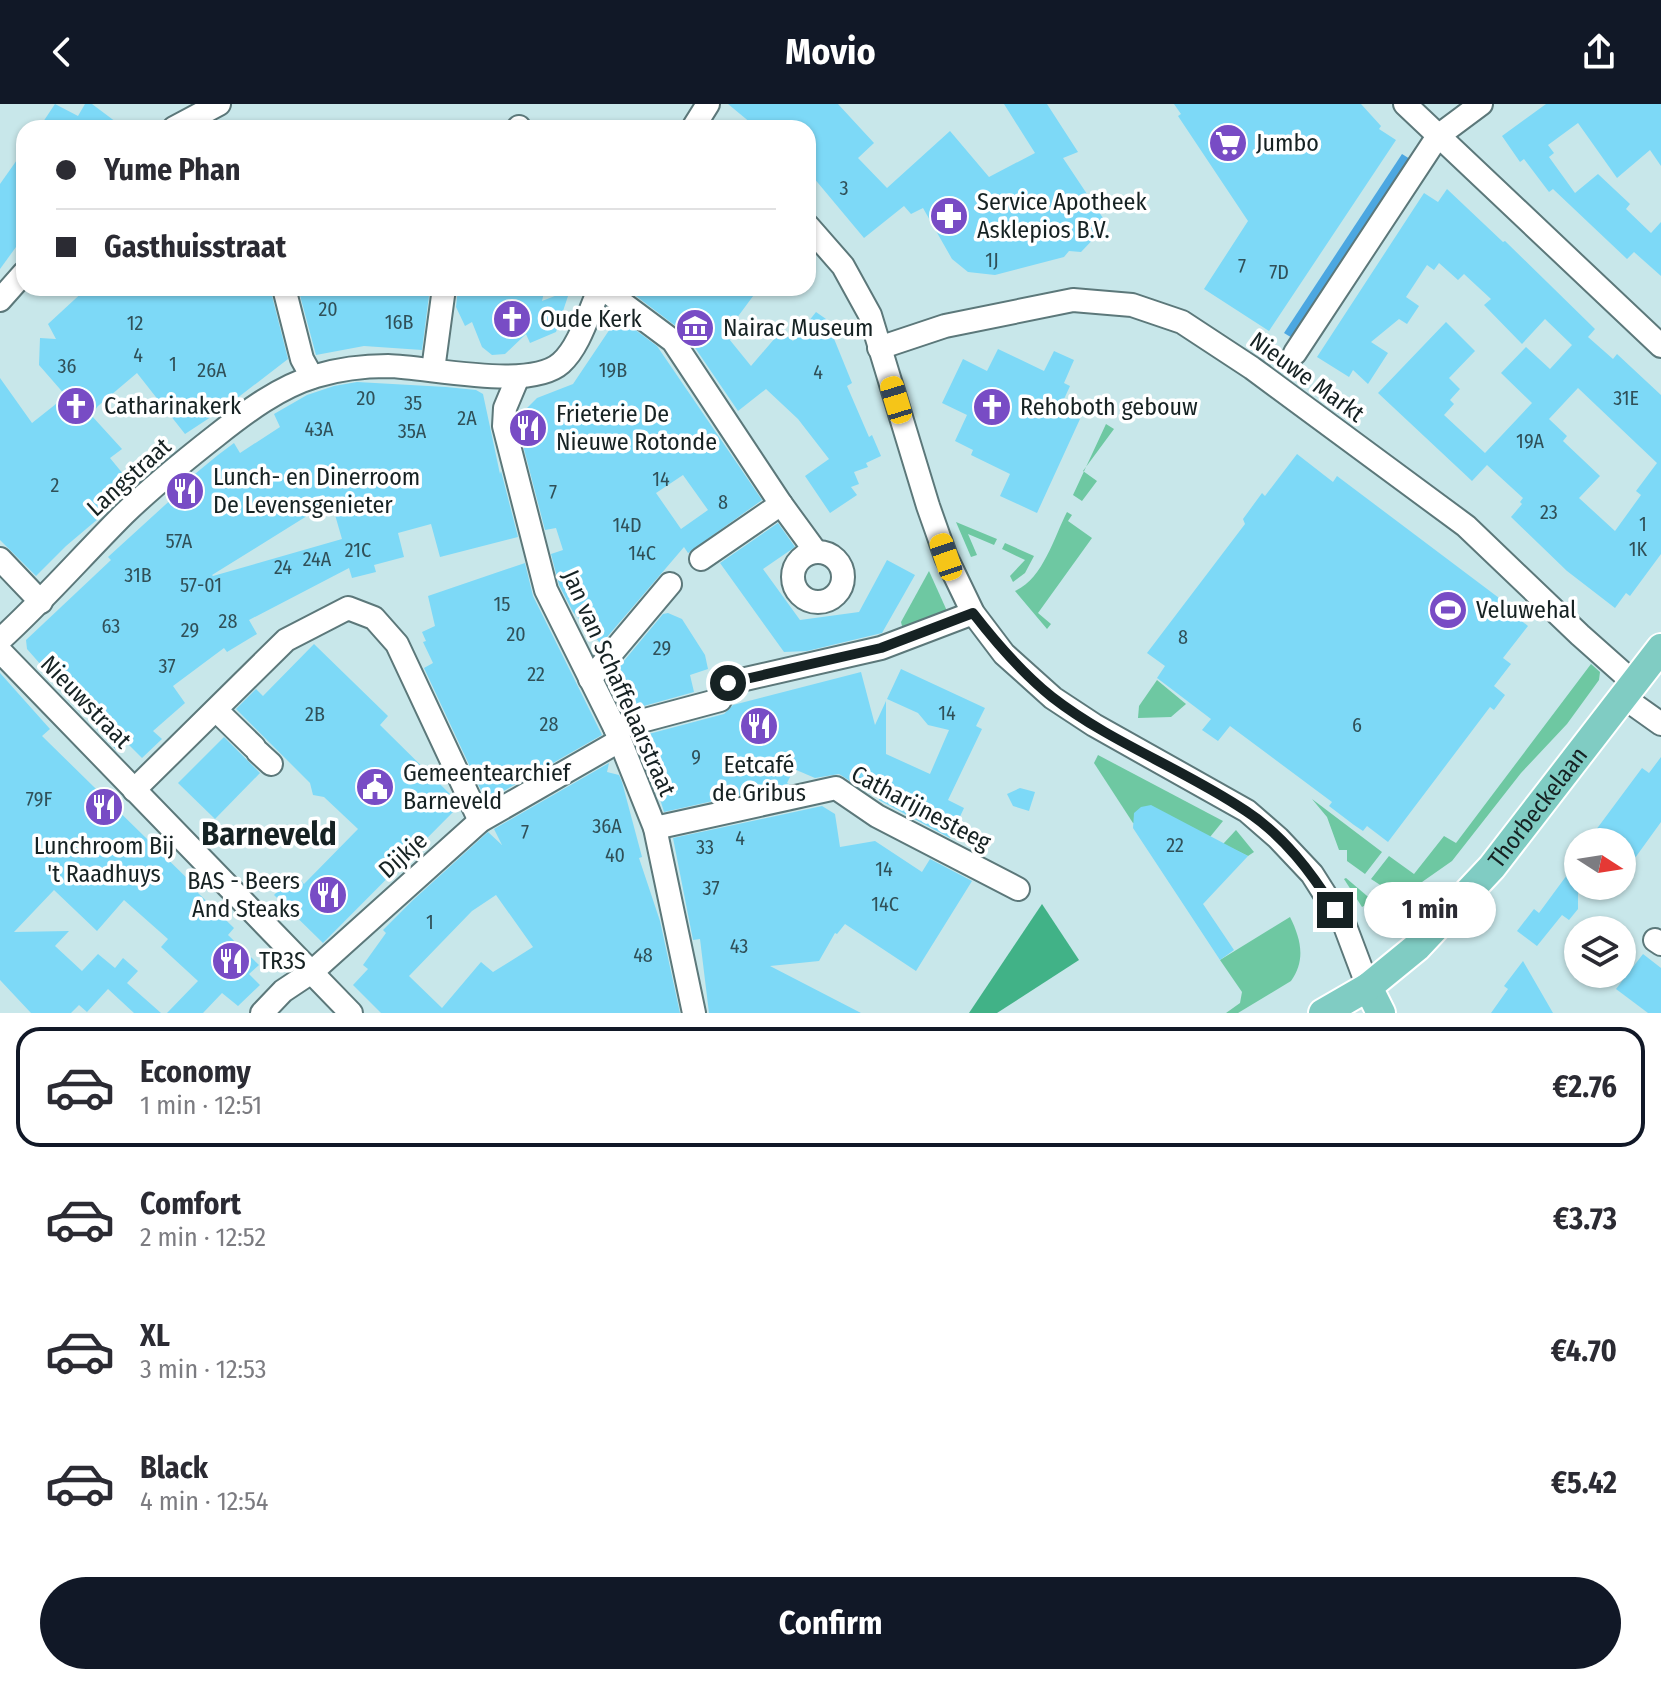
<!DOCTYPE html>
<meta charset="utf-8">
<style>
:root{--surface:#fff;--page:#f7f7f7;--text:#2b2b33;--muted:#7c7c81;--line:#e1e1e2;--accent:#111827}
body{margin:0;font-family:"Fira Sans Condensed",sans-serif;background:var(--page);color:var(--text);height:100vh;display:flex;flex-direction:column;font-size:30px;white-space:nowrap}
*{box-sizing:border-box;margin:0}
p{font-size:26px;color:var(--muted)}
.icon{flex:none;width:44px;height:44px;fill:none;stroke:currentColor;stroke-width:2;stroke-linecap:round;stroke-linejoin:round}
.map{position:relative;height:909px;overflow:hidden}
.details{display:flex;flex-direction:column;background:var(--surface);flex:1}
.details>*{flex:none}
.top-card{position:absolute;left:16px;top:16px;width:800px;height:176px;border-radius:24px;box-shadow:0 2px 6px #0004;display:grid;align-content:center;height:176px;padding:0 40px;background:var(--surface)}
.needle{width:52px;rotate:102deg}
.fabs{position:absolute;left:1564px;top:724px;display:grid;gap:16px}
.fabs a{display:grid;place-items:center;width:72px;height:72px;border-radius:50%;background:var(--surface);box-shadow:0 2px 6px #0004;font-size:40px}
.end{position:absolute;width:36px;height:36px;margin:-18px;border:10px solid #162223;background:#fff;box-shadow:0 0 0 4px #fff}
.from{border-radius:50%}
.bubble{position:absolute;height:56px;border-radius:28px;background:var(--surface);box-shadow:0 2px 6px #0004;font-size:26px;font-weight:700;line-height:56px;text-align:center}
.car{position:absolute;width:24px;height:48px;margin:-24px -12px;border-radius:10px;box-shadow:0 0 6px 2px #0007;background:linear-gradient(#f5c518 24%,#345 0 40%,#f5c518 0 76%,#345 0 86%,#f5c518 0)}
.top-card b{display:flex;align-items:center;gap:28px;height:76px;font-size:30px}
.top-card b+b{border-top:2px solid var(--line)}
.top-card i{width:20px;height:20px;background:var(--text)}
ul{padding:14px 0 0;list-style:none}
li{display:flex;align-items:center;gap:24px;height:120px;margin:0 16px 12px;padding:0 24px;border:4px solid transparent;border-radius:24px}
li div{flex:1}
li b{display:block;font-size:30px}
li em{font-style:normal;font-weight:700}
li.selected{border-color:var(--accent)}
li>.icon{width:72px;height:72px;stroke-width:1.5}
.action{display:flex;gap:16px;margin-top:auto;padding:16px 40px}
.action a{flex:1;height:92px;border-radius:48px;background:var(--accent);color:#fff;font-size:32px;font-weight:700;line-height:92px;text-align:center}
header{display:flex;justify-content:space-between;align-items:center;height:104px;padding:0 40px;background:var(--accent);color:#fff;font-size:36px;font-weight:700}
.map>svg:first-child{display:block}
.green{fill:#6ec8a2}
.forest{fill:#41b287}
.water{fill:#4ca7e1}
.building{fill:#7dd9f7;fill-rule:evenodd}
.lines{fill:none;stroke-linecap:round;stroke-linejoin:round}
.minor-casing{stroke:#5c787a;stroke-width:26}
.major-casing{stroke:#fff;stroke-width:32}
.minor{stroke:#fff;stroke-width:22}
.major{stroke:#80ccc3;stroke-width:28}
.route{stroke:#162223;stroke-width:10}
.labels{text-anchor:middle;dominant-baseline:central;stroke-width:7;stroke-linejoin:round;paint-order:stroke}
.number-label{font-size:20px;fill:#305058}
.poi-label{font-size:24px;fill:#162223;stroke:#fff;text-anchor:start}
.street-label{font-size:24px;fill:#162223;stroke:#fff}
.district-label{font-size:32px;font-weight:bold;fill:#162223;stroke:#fff}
</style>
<header><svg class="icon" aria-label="back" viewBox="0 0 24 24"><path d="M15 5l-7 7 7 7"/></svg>Movio<svg class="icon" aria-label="share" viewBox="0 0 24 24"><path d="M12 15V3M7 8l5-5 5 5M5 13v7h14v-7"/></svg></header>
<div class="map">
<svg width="1661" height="909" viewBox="0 0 1661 909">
<rect width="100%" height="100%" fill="#c8e7ea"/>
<g class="green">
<path d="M1106,320L1114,325L1083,367L1097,377L1082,397L1073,391Z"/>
<path d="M1067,408L1072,411L1068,417L1092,434L1038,509L1051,520L1047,525L1015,487C1043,475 1054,433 1067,408Z"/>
<path d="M956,418L997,435L994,441L968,430L977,451L971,453Z"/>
<path d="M1005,439L1034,452L1025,469L1013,478L1010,472L1025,456L1002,445Z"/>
<path d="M929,467L947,507L903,526L901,518Z"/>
<path d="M1591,560L1600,568L1599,576L1567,620L1521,669L1452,757L1422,778L1394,790L1371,775L1389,752L1414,770L1444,732L1456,739Z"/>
<path d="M1157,576L1186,600L1171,613L1138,614L1139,602Z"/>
<path d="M1098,651L1223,717L1210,733L1133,719L1094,659Z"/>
<path d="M1312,695L1382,748L1365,770L1347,757V746H1339L1327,713Z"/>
<path d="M1236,726L1254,748L1248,752L1223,740Z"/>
<path d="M1346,774L1373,797L1362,803L1344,775Z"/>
<path d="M1290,813C1301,835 1306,856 1291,877L1238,909H1226L1240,899L1242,888L1220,856Z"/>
</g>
<path class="forest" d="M1042,800L1079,856L997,909H969Z"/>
<path class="water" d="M1402,50L1410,55L1294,235L1284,229Z"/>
<g class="building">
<path d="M55,0L78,12L85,0H92L124,24H39Z"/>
<path d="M728,0H838L874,39L858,54L887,84L950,27L989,73L1035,49L1004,0H1047L1078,48L1063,54L1105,117L1098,123L1102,126L1081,148L1069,147L1064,153L995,171L968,168L952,155L923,104L911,110L904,102L864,134L808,67V24H757Z"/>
<path d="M1174,0H1361L1381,22L1379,25L1396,36L1269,227L1204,185L1248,117L1178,12L1181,10Z"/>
<path d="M1546,0H1661V62L1650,46L1617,74L1578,19L1548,41L1554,49L1549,53L1575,89L1598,70L1630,100L1626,105L1651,129L1661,118V172L1634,148L1627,155L1553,85L1549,88L1524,55L1520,58L1502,32Z"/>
<path d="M24,46V132L0,165V80Z"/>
<path d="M1447,85L1503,138L1505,137L1595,225L1588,233L1613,255L1617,250L1661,291V450L1630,492L1626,489L1615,504L1567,467L1511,413L1522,400L1520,398L1523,394L1487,361L1472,377L1378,289L1446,218L1475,247L1449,274L1460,285L1450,296L1454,300L1444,311L1485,349L1532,299L1501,269L1526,243L1550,265L1572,241L1545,215L1522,240L1484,201L1491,195L1464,170L1458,176L1439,159L1434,166L1427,161L1406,193L1419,202L1407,220L1399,215L1371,238L1388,249L1368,280L1353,266L1349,273L1317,253L1424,89L1438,98ZM1578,284L1657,359L1636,387L1641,391L1615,427L1579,394L1600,372L1563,337L1567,332L1549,315Z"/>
<path d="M87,184H270L288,255L223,305L185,330L137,269L98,302L91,311L122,345L110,354L133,382L103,406L105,409L66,442L36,472L0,436V274L32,319L66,292L39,261L40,234L56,235L48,220Z"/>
<path d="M298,184H430L422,246L364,242L316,251Z"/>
<path d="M458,184H545L542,197L570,186L556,228L530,239L526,230L505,250L492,251L482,243L472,218L465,222L456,203Z"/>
<path d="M635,184H759L725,230L751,262L781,227L793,237L816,208L826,215L852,279L847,282L869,333L872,331L881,352L866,359L868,363L854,368L859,380L851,383L857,391L830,409L805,372L829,355L798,315L766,285L738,307L685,229L632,189Z"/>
<path d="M618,213L657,242L762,396L688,449L684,443L601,540L573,508L559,481L551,450L563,446L556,424L545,426L518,322L523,308L537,294L573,280ZM683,371L708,406L681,425L656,389Z"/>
<path d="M998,245L1044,267L1054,247L1074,256L1064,279L1070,282L1059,306L1080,315L1037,409L1000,392L1010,370L971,351L973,346L955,337L967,311L942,299L963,255L987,267Z"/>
<path d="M357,278L446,283L476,286L483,290L500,370L501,367L518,433L440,453L431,420L398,429L404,453L374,461L376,468L352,474L349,464L249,516L257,530L227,548L224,544L173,582L185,599L153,627L162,635L142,654L126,638L116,646L27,545L26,536L111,456L108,453L176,391L173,388L218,351L234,339L240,349L280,323L274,310L307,291L334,282ZM331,397L342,435L213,472L212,471Z"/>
<path d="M1297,350L1333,378L1337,372L1507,500L1505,504L1528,522L1503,554L1511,560L1494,582L1505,591L1494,606L1490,603L1388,738L1367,722L1363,727L1354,721L1329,702L1332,698L1230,622L1218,637L1202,626L1211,615L1157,574L1165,562L1147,549L1245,420L1243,415L1262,389L1265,392Z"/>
<path d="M778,419L795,443L763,465L800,516L859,508L887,456L915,471L882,529L807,547L784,548L720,459Z"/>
<path d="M525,459L533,492L602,631L486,697L424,564L433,559L423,538L426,537L422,528L435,522L428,492Z"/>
<path d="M668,509L682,515L705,551L708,565L690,571L694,588L633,605L622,569H620L618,564L663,510Z"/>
<path d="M314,540L388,612L380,621L453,693L458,703L323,839L274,791L295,770L304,780L358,725L324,693L313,691L310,679L236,605L256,585L263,592Z"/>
<path d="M901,565L985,604L976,622L982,625L948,696L964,704L950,734L879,696V680L861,684L839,670L815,674L794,665L787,679L789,680L664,708L641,632L724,610L733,601L861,568L875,621L886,597V650L930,670L949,626L928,621L918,609L887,595Z"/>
<path d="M0,569L50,625L42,632L195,782L193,784L234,824L228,831L259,861L249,870L260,881L238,902L222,889L203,909H167L198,877L161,843L168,835L124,796L97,827L54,786L14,828L69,827L55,842L82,867L98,850L115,864L123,854L138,867L127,879L161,909H134L108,885L87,908L79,901L71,909H31L0,876Z"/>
<path d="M224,633L260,669L215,715L178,679Z"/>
<path d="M1661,653V718L1622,772V738H1587L1642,664L1649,669Z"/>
<path d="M609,659L607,668L619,671L622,678L642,753L639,754L660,817L680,909H381L353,881L368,865L363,861L386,829L383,826L412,797L488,728L502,741L494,725ZM496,791L533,843L493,868L481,858L442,904L409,872L472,807Z"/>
<path d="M1020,684L1035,688L1029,707L1013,702L1007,690Z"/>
<path d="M1151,701L1248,752L1203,800L1234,846L1220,856L1133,724L1134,709L1141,703Z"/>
<path d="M822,702L835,710L840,743L875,737L922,768L930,755L972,777L916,867L845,820L837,830L835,829L819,857L770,862L861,909H709L700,835L693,836L673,734Z"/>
<path d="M1578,756V805L1569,816L1562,811L1537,842L1517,827L1534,805L1539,809Z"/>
<path d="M1643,850L1661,864V909H1648L1616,885Z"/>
<path d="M1523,857L1553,909H1491L1508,885L1504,882Z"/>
</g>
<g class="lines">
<g class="minor-casing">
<g id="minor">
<path d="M1405,0L1661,242"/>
<path d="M174,24L219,0"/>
<path d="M518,24L519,23"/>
<path d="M693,24L708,0"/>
<path d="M808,122L843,162L870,211L928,402L946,453L973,509L1004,550L1053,594L1094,621L1247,707L1278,734L1312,770L1345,822L1368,883"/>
<path d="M284,184L302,255L312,273"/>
<path d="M602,184L673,237L781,400L701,455"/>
<path d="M0,196L24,169"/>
<path d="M879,244L945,222L1073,196L1132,201L1182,218L1252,264L1466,422L1580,531L1634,579"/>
<path d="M1295,249L1438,32L1481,0"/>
<path d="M433,266L444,184"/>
<path d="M518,273L505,304L504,322L546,486L615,624L655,724L694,909"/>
<path d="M781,400L816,448"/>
<circle cx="818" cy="473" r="25"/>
<path d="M0,455L41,498"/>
<path d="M0,536C44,496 82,452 124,410C153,382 185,356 217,331C246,308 279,283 316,272C339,265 364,262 388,262C430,263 530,287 561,259C580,242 589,207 600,184"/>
<path d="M0,547L351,909"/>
<path d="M590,575L670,480"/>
<path d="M1623,593L1661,620"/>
<path d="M216,606L254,643"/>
<path d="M615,624L720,596L728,579L881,544L973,509"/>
<path d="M258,648L271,660"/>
<path d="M134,686L286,536L348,504L374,514L397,540L480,717"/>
<path d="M655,724L836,684L877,712L1018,785"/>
<path d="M1655,836L1661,840"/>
<path d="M262,909L283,887L313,867L480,717L619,637"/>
</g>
</g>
<g class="major-casing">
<g id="major">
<path d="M1368,883L1381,909"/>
<path id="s1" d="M1323,909L1368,883L1417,843L1492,763L1661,544"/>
</g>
</g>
<use href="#minor" class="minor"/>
<use href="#major" class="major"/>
</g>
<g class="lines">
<path class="route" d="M728,579L881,544L973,509C997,540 1021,568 1052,593C1111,639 1184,665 1246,707C1284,732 1311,768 1335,806"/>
</g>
<defs>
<g id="supermarket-disc" transform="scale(2)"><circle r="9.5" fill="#784cc5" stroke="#fff"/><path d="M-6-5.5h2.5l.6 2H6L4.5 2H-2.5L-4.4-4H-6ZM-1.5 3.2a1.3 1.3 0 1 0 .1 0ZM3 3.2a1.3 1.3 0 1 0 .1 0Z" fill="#fff"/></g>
<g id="pharmacy-disc" transform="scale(2)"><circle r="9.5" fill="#784cc5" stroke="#fff"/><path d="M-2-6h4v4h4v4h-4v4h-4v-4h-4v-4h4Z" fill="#fff"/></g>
<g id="church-disc" transform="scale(2)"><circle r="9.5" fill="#784cc5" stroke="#fff"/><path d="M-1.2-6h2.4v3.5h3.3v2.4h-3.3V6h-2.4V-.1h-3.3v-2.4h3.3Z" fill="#fff"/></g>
<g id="museum-disc" transform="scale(2)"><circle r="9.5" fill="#784cc5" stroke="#fff"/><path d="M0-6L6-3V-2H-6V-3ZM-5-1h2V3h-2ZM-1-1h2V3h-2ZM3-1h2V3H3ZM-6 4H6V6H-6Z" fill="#fff"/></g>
<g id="restaurant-disc" transform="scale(2)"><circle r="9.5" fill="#784cc5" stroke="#fff"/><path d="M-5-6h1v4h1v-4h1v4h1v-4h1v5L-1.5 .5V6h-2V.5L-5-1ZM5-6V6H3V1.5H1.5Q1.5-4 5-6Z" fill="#fff"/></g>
<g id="stadium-disc" transform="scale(2)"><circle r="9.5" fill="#784cc5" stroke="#fff"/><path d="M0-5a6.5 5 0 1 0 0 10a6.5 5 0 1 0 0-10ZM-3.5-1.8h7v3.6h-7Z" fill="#fff"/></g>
<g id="civic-disc" transform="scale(2)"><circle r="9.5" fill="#784cc5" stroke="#fff"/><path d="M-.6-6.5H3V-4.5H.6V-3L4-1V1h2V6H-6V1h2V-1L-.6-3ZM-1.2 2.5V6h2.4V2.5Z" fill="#fff"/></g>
</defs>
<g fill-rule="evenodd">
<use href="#supermarket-disc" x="1228" y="39"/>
<use href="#pharmacy-disc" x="949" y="112"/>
<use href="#church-disc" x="512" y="215"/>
<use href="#museum-disc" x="695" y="224"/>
<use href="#church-disc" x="76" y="302"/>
<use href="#church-disc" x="992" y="303"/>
<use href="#restaurant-disc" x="528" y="324"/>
<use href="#restaurant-disc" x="185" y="387"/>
<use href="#stadium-disc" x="1448" y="506"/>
<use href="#restaurant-disc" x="759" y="622"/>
<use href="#civic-disc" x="375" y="683"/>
<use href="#restaurant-disc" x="104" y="703"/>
<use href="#restaurant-disc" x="328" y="791"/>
<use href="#restaurant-disc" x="231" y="857"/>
</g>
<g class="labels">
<g class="number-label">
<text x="844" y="84">3</text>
<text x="992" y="156">1J</text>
<text x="1242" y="162">7</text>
<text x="1279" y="168">7D</text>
<text x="328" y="205">20</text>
<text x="399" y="218">16B</text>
<text x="135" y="219">12</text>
<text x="138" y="251">4</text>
<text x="173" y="260">1</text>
<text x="67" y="262">36</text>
<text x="212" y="266">26A</text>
<text x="613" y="266">19B</text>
<text x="818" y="268">4</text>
<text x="366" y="294">20</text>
<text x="1626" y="294">31E</text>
<text x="413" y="299">35</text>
<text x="467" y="314">2A</text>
<text x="319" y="325">43A</text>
<text x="412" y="327">35A</text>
<text x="1530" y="337">19A</text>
<text x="661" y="375">14</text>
<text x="55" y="381">2</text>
<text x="553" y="388">7</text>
<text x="723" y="398">8</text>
<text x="1549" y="408">23</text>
<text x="1643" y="420">1</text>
<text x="627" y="421">14D</text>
<text x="179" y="437">57A</text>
<text x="1638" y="445">1K</text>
<text x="358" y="446">21C</text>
<text x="642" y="449">14C</text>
<text x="317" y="455">24A</text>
<text x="283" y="463">24</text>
<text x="138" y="471">31B</text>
<text x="201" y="481">57-01</text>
<text x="502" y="500">15</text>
<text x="228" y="517">28</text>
<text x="111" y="522">63</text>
<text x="190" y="526">29</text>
<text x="516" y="530">20</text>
<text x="1183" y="533">8</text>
<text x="662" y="544">29</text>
<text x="167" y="562">37</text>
<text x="536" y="570">22</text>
<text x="947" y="609">14</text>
<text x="315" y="610">2B</text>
<text x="549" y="620">28</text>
<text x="1357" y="621">6</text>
<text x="696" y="653">9</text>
<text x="39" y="695">79F</text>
<text x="607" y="722">36A</text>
<text x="525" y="728">7</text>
<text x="740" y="734">4</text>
<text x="1175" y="741">22</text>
<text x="705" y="743">33</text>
<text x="615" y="751">40</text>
<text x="884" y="765">14</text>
<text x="711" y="784">37</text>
<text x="885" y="800">14C</text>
<text x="430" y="818">1</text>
<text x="739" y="842">43</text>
<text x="643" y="851">48</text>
</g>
<g class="poi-label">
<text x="1256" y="39">Jumbo</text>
<text x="977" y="98">Service Apotheek<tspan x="977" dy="28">Asklepios B.V.</tspan></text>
<text x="540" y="215">Oude Kerk</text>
<text x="723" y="224">Nairac Museum</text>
<text x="104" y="302">Catharinakerk</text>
<text x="1020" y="303">Rehoboth gebouw</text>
<text x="556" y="310">Frieterie De<tspan x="556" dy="28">Nieuwe Rotonde</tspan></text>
<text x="213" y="373">Lunch- en Dinerroom<tspan x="213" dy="28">De Levensgenieter</tspan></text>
<text x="1476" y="506">Veluwehal</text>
<text x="759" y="661" text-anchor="middle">Eetcafé<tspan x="759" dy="28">de Gribus</tspan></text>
<text x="403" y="669">Gemeentearchief<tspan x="403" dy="28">Barneveld</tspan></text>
<text x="104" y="742" text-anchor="middle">Lunchroom Bij<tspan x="104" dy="28">'t Raadhuys</tspan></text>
<text x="300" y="777" text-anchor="end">BAS - Beers<tspan x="300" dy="28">And Steaks</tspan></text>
<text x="259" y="857">TR3S</text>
</g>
<g class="street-label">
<text transform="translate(1307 273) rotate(36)">Nieuwe Markt</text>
<text transform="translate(129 373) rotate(-42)">Langstraat</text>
<text transform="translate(619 579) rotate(66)">Jan van Schaffelaarstraat</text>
<text transform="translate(86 598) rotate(46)">Nieuwstraat</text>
<text stroke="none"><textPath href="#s1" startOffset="300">Thorbeckelaan</textPath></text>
<text transform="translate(921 704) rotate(28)">Catharijnesteeg</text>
<text transform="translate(403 751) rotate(-42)">Dijkje</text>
</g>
<g class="district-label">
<text x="269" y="730">Barneveld</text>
</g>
</g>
</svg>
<div class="fabs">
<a><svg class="needle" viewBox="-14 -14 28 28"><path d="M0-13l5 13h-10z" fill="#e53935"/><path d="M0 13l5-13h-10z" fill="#7c7c81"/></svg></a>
<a><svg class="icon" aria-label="layers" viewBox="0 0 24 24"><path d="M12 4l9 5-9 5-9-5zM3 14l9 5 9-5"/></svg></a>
</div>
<i class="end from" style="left:728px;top:579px"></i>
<i class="end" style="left:1335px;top:806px"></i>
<div class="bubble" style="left:1364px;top:778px;width:132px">1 min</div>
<i class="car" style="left:896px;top:296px;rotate:343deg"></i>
<i class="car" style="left:946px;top:453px;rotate:341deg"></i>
<div class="top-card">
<b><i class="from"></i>Yume Phan</b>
<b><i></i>Gasthuisstraat</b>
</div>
</div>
<section class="details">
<ul>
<li class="selected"><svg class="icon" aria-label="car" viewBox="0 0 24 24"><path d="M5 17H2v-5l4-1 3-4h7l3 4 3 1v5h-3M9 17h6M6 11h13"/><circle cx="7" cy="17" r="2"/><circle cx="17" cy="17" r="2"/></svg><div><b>Economy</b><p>1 min · 12:51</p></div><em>€2.76</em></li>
<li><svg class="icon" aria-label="car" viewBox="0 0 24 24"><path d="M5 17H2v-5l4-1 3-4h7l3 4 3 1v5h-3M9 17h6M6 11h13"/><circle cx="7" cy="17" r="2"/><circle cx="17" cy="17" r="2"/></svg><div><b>Comfort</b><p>2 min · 12:52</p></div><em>€3.73</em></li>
<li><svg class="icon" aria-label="car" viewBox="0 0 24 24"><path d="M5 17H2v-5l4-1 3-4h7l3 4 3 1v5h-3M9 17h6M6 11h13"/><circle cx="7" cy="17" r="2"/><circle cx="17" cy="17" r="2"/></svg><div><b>XL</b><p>3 min · 12:53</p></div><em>€4.70</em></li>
<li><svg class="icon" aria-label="car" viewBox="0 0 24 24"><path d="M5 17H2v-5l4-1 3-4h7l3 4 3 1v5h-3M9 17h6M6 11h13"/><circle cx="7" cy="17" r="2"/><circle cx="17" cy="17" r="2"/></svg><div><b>Black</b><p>4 min · 12:54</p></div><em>€5.42</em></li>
</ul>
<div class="action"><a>Confirm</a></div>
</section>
